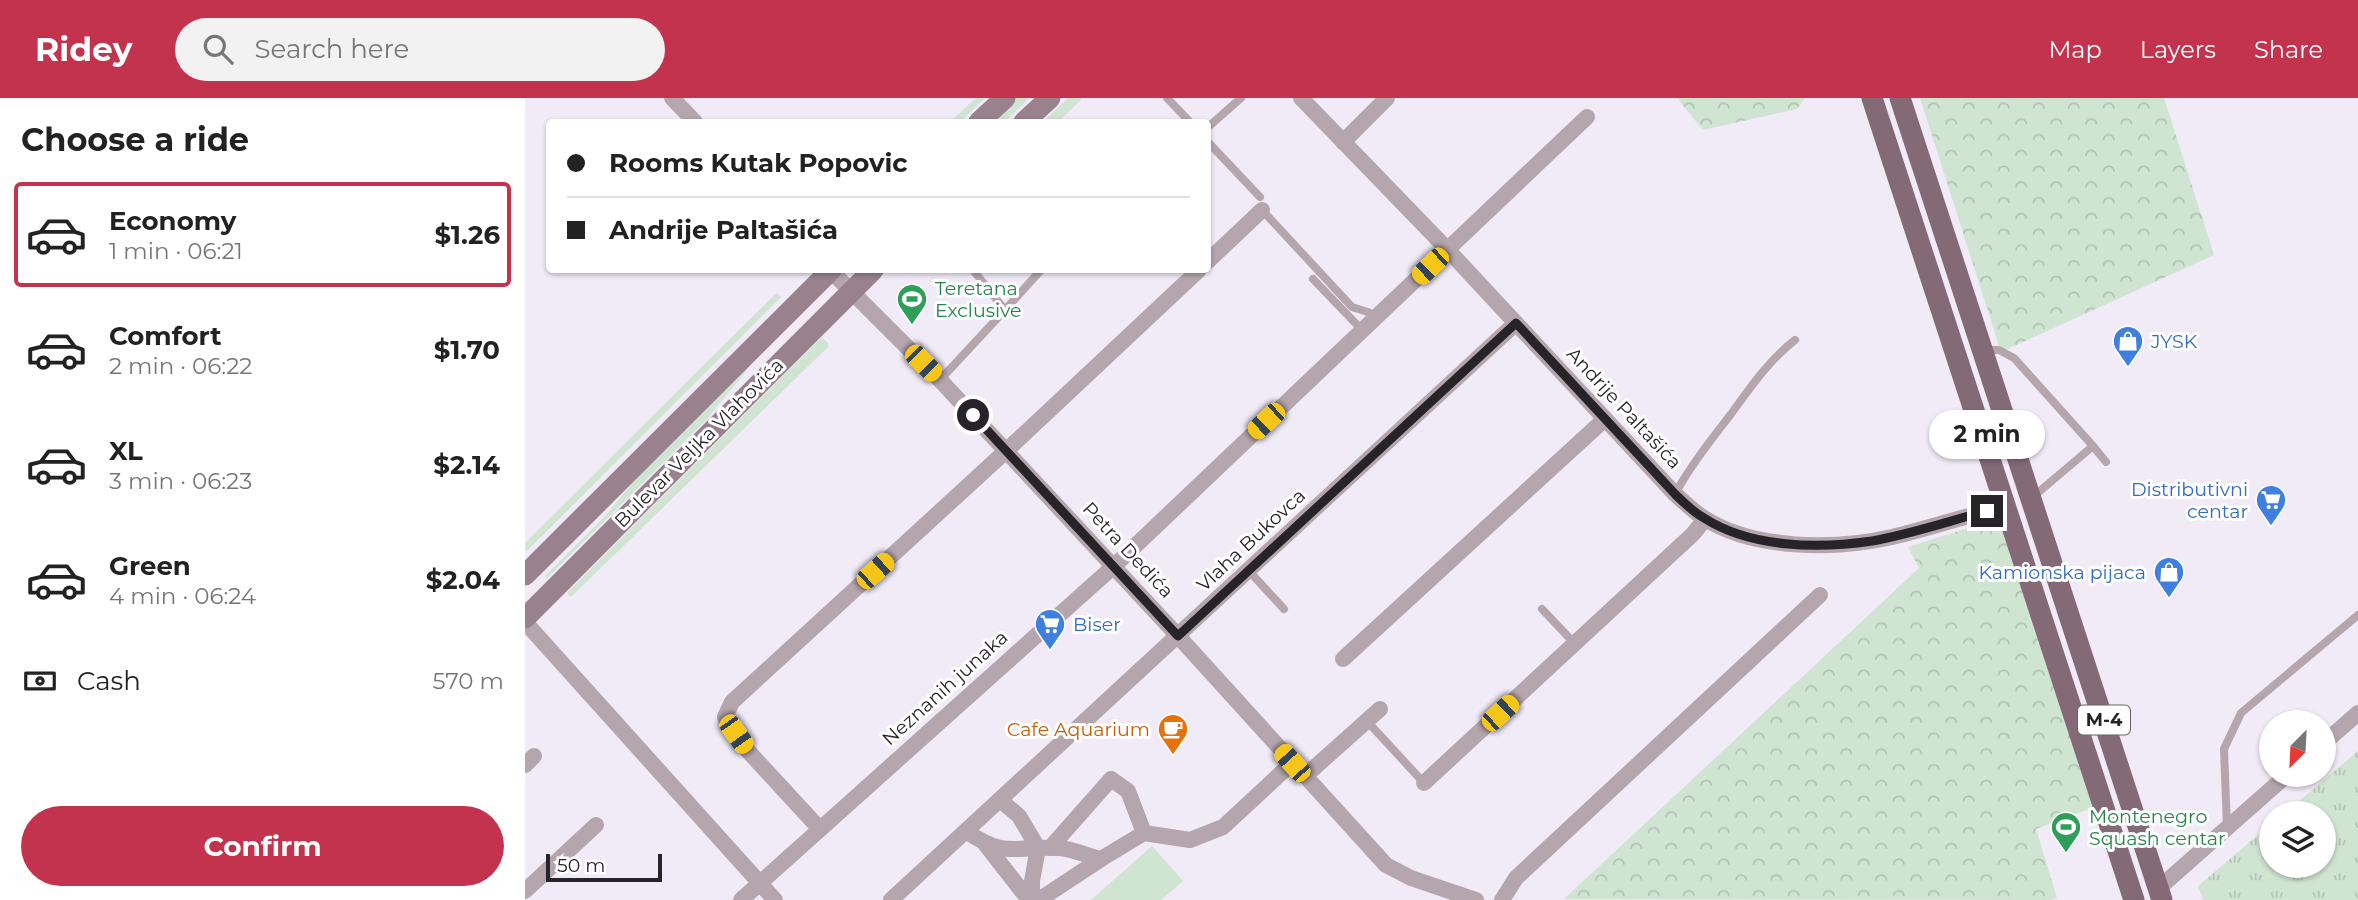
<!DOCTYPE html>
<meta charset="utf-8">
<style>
:root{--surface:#fff;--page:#f2f2f2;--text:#222;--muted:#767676;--line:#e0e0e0;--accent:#c4334d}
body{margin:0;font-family:Montserrat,sans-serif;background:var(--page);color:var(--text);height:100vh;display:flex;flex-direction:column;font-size:26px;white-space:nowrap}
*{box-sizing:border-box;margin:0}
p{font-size:23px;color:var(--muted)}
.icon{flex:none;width:38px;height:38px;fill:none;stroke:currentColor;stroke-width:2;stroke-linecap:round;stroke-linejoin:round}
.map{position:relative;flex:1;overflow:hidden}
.side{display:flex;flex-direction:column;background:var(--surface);width:525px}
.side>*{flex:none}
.guide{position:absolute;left:21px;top:21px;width:665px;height:154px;border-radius:7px;box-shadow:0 2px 5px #0004;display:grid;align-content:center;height:154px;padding:0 21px;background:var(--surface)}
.needle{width:46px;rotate:204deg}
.controls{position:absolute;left:1734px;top:612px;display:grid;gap:14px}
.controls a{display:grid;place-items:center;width:77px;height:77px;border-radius:50%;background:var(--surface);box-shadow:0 2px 5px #0004;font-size:35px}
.scale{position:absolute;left:21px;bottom:18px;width:116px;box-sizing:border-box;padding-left:7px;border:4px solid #262428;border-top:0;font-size:19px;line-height:24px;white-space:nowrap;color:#262428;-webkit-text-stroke:5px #fff;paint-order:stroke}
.end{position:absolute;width:32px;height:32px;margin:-16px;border:9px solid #262428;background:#fff;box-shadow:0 0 0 4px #fff}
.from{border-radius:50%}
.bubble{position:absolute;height:49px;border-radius:24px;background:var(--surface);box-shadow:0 2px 5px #0004;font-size:23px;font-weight:700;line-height:49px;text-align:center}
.car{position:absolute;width:21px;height:42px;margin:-21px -10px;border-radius:9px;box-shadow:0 0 5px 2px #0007;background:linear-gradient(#f5c518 24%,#345 0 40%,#f5c518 0 76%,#345 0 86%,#f5c518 0)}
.guide b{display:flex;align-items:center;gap:24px;height:66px;font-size:26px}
.guide b+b{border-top:2px solid var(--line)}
.guide i{width:18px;height:18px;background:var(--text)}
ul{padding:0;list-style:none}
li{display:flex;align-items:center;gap:21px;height:105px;margin:0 14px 10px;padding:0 7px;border:4px solid transparent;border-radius:7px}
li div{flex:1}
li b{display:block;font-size:26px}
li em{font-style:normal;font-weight:700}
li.current{border-color:var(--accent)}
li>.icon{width:63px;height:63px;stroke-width:1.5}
h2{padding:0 21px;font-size:32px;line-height:84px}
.pay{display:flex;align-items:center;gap:18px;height:77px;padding:0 21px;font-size:26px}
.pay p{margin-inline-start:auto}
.button{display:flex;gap:14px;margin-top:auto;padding:14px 21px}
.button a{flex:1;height:80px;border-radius:42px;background:var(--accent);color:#fff;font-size:28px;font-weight:700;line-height:80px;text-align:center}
header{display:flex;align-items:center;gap:42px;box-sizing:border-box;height:98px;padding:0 35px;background:var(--accent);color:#fff}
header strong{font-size:33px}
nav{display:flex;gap:38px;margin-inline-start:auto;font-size:24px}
.search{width:490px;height:63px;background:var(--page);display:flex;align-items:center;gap:18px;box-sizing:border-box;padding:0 24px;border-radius:38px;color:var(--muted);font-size:26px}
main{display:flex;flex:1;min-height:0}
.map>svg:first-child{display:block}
.grass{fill:#d0e4d2}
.forest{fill:url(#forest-crowns)}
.park{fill:url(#park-tufts)}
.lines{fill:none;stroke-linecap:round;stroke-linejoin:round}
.service{stroke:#b5a5ad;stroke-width:8}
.minor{stroke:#b5a5ad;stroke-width:16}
.secondary{stroke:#99828e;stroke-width:21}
.primary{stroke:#846977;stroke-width:21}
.route{stroke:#262428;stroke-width:9}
.labels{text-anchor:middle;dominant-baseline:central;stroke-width:6;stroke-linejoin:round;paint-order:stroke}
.shield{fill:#fff;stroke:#676668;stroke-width:2}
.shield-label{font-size:18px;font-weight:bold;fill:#262428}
.leisure-label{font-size:19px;fill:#27864d;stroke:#fff;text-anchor:start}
.shop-label{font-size:19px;fill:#366cbe;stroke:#fff;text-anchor:start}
.street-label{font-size:19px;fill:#262428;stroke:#fff}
.food-label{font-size:19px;fill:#c56008;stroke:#fff;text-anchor:end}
</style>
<header>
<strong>Ridey</strong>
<div class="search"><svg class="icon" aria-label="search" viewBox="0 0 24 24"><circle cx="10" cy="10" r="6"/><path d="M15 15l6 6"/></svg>Search here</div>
<nav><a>Map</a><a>Layers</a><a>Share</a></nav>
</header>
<main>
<section class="side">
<h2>Choose a ride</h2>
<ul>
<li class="current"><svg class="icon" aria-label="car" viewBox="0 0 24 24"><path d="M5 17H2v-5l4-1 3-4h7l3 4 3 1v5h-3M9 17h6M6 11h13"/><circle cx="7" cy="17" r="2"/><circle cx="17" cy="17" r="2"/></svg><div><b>Economy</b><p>1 min · 06:21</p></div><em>$1.26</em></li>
<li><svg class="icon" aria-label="car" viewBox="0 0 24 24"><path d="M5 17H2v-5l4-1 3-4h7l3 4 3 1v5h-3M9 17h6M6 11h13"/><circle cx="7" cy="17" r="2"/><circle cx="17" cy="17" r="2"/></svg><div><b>Comfort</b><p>2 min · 06:22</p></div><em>$1.70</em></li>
<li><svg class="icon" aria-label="car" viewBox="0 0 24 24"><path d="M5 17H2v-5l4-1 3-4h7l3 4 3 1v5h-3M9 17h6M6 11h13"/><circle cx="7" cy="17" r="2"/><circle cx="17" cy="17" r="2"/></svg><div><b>XL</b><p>3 min · 06:23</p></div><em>$2.14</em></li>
<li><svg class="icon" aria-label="car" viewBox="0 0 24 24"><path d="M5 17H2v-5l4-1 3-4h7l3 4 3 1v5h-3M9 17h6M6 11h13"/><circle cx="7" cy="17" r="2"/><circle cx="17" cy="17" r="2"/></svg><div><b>Green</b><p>4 min · 06:24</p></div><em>$2.04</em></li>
</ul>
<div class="pay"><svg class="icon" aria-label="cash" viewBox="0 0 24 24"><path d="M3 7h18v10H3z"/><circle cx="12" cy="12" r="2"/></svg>Cash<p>570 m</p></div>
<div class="button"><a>Confirm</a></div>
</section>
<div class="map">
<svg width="1833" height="802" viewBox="0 0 1833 802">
<defs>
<pattern id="forest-crowns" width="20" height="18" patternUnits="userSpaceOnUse" patternTransform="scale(1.75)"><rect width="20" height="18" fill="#d0e4d2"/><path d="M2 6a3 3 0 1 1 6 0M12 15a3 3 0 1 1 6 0" fill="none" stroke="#b2c3b4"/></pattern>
<pattern id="park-tufts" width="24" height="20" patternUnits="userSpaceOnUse" patternTransform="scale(1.75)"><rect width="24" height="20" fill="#d0e4d2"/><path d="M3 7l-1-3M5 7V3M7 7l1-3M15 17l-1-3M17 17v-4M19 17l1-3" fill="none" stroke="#b2c3b4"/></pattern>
</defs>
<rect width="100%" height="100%" fill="#f0ebf7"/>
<g class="grass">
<path d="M451,0H460L435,24H425Z"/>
<path d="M491,0H504L480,24H466Z"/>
<path d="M543,0H558L533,24H518Z"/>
<path d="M252,195L256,199L1,454L0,445L250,196Z"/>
<path d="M297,239L303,245V249L47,498H45L42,495Z"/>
<path d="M230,262L182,321L22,480L20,478L81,417L114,377Z"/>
<path d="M627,748L658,783L636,802H566Z"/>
</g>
<g class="forest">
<path d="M1152,0H1280L1272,11L1178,32Z"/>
<path d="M1395,0H1639L1689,157L1476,254Z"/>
<path d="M1481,418L1583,704L1511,731L1532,800L1526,802L1039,801L1394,470L1383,449Z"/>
</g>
<path class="park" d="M1833,653V802H1678L1673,788L1746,726V768H1799V716H1759Z"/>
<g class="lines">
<g class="service">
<path d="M642,0L665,24"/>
<path d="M682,30L716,0"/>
<path d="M682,43L735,99"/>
<path d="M737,112L827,209L852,217"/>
<path d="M788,181L837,232"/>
<path d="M480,212L516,172"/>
<path d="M1458,252H1474L1489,260L1568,348L1509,398"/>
<path d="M415,282L480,212L448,172"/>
<path d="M1568,348L1581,364"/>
<path d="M1150,396C1166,367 1186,342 1206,316C1225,290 1244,262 1270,242"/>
<path d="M724,473L759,511"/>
<path d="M1017,511L1050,546"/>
<path d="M841,622L899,685"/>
<path d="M1702,729L1699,651L1716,615L1833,517"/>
</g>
<g class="minor">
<path d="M147,0L170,24"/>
<path d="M776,0L922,151L1150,396C1159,404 1168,413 1179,420C1229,452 1310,452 1367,439C1405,430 1442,417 1481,409"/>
<path d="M818,44L862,0"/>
<path d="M682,164L737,112"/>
<path d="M305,172L415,282L481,353L653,538L861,767L886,780L951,802"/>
<path d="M0,524L250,802"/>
<path d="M818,561L1080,321"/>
<path d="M1799,645L1833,615"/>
<path d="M0,667L9,658"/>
<path d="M780,678L855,611"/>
<path d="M899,685L1168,436L1180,421"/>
<path d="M475,702L494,718L513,750L507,783V802"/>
<path d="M294,730L223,653L200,619L207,604L481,353L674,172"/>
<path d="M441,733C482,762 491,747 534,750C548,751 563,758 576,761L619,735L665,742L698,729L767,665"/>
<path d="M461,747L504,802"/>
<path d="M525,750L586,681L603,693L619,735"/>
<path d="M1634,790L1762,677"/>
<path d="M0,793L71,727"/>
<path d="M216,802L589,468L1062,19"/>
<path d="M366,802L991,225"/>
<path d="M514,802L576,761"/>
<path d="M977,802L991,780L1295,497"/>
</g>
<g class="secondary">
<path d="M454,24L480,0"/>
<path d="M499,24L525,0"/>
<path d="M0,477L306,172"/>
<path d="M0,520L348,172"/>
</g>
<g class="primary">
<path d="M1347,0L1609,802"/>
<path d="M1375,0L1637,802"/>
</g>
</g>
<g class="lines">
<path class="route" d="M448,317L653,538L991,225L1150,396C1159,405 1168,414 1179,420C1226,450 1293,451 1347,443C1386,436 1424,423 1462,413"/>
</g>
<defs>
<g id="stadium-pin" transform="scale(1.575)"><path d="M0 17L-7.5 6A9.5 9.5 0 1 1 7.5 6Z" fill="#2e9e5b" stroke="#fff"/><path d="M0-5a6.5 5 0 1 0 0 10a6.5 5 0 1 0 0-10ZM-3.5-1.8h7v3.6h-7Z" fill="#fff"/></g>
<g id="shop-pin" transform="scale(1.575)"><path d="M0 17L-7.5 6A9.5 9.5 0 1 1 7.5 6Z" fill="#3f7fe0" stroke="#fff"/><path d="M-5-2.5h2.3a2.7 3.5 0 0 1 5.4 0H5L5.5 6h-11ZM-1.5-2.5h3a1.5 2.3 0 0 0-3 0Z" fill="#fff"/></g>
<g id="supermarket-pin" transform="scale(1.575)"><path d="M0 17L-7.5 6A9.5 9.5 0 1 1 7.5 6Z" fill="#3f7fe0" stroke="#fff"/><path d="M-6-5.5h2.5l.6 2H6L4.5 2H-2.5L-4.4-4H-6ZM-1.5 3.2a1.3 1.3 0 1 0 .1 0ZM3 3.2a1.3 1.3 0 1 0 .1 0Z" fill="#fff"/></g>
<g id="cafe-pin" transform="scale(1.575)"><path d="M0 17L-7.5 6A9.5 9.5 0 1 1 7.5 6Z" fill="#e8710a" stroke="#fff"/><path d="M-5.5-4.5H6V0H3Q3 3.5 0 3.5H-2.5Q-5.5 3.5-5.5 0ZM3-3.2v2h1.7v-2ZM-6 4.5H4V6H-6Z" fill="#fff"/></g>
</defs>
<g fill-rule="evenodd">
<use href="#stadium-pin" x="387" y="201"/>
<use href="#shop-pin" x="1603" y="243"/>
<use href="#supermarket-pin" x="1746" y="402"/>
<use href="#shop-pin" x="1644" y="474"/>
<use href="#supermarket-pin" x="525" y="526"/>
<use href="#cafe-pin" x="648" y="631"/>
<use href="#stadium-pin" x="1541" y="729"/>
</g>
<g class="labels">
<rect class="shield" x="1553" y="607.5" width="52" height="29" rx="5"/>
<g class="shield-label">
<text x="1579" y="622">M-4</text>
</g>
<g class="leisure-label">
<text x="410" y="190">Teretana<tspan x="410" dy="22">Exclusive</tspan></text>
<text x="1564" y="718">Montenegro<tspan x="1564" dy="22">Squash centar</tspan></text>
</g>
<g class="shop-label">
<text x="1626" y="243">JYSK</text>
<text x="1723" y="391" text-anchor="end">Distributivni<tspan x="1723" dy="22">centar</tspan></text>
<text x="1621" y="474" text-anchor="end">Kamionska pijaca</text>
<text x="548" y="526">Biser</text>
</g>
<g class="street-label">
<text transform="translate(1099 310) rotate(47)">Andrije Paltašića</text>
<text transform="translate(174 345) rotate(-45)">Bulevar Veljka Vlahovića</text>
<text transform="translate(726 442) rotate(-43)">Vlaha Bukovca</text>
<text transform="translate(603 452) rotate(47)">Petra Dedića</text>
<text transform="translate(420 590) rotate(-42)">Neznanih junaka</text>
</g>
<g class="food-label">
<text x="625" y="631">Cafe Aquarium</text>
</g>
</g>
</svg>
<div class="controls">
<a><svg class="needle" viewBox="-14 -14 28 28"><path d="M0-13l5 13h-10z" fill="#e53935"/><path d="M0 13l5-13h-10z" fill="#767676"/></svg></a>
<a><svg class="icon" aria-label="layers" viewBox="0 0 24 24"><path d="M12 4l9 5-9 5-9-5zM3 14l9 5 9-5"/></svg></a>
</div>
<div class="scale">50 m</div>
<i class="end from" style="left:448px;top:317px"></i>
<i class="end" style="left:1462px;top:413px"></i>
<div class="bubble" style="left:1404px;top:312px;width:116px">2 min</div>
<i class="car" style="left:905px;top:168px;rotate:226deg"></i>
<i class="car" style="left:398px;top:265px;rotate:135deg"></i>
<i class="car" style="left:741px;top:323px;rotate:227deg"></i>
<i class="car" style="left:350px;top:473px;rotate:48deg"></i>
<i class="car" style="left:975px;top:615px;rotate:47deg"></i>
<i class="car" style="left:211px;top:636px;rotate:145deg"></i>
<i class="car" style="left:767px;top:665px;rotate:318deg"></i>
<div class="guide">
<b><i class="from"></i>Rooms Kutak Popovic</b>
<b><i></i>Andrije Paltašića</b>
</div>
</div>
</main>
